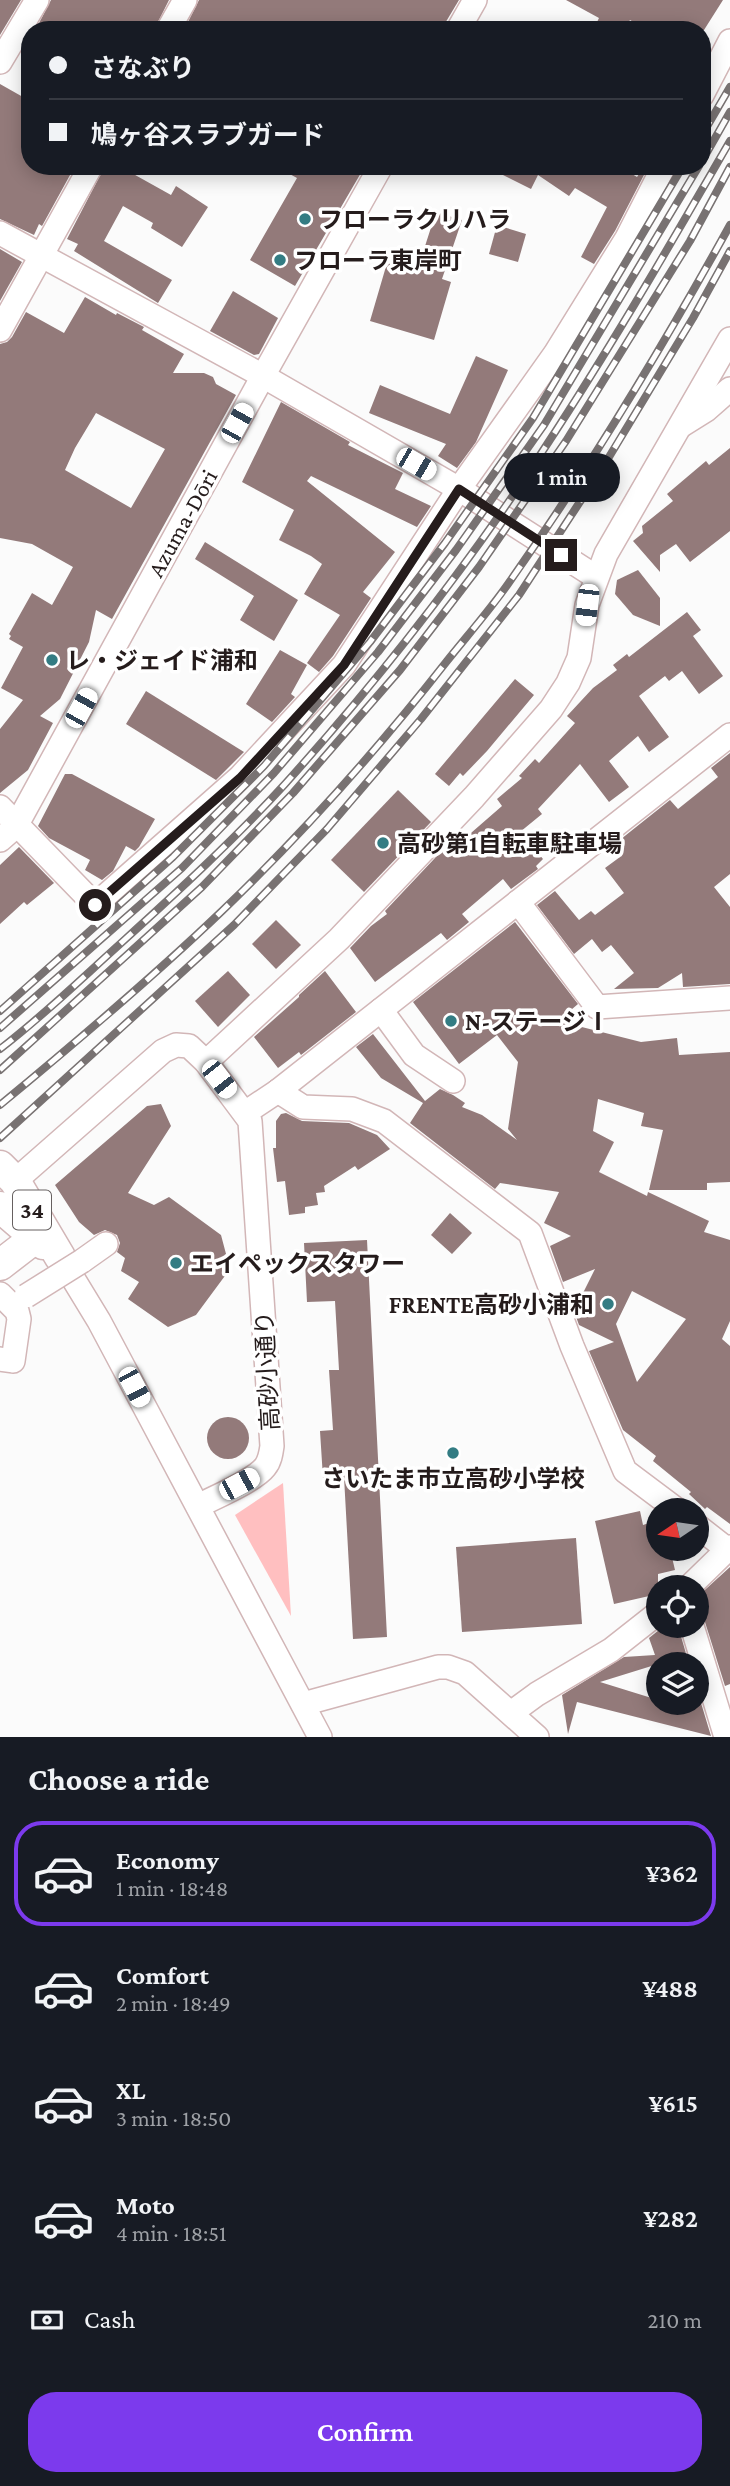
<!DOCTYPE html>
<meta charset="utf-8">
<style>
:root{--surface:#171b24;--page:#20242c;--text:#f1f3f6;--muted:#9ea1a6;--line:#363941;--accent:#7c3aed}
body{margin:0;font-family:"Crimson Pro","Noto Sans JP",serif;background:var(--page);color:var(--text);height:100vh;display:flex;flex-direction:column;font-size:26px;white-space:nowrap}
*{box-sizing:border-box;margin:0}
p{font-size:23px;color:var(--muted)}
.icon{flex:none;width:38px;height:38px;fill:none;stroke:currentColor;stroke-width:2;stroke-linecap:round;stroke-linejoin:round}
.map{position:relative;height:1737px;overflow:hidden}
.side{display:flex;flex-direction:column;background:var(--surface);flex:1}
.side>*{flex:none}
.top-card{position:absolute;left:21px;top:21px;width:690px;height:154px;border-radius:28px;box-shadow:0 4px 18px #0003;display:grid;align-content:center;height:154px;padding:0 28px;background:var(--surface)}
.needle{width:46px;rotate:257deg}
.buttons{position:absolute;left:646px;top:1498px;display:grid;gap:14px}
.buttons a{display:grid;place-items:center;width:63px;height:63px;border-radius:50%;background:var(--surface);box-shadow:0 4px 18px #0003;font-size:35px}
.end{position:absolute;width:32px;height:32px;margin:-16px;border:9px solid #251c1c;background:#fff;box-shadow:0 0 0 4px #fff}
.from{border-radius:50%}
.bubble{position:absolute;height:49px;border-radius:24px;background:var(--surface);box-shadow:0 4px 18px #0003;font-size:23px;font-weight:600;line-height:49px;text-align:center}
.car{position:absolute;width:21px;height:42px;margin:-21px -10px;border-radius:9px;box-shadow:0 0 5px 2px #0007;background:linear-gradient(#fff 24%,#345 0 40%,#fff 0 76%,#345 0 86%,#fff 0)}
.top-card b{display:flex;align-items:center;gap:24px;height:66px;font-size:26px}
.top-card b+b{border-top:2px solid var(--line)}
.top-card i{width:18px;height:18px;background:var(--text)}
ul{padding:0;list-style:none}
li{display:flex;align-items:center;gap:21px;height:105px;margin:0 14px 10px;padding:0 14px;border:4px solid transparent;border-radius:28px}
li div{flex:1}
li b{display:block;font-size:26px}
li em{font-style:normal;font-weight:600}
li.current{border-color:var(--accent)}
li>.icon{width:63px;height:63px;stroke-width:1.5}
h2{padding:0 28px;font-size:32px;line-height:84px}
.pay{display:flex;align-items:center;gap:18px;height:77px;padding:0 28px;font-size:26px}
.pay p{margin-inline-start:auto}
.action{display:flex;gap:14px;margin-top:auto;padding:14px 28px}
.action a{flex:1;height:80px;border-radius:28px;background:var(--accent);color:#fff;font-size:28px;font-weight:600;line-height:80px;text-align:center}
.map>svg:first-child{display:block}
.green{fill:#ffbfc0}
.building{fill:#937a7a;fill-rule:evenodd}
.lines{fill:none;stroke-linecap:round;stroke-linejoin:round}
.minor-casing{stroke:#d2b6b7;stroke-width:26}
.major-casing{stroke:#d2b6b7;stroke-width:33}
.minor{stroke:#fff;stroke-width:23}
.major{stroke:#fff;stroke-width:30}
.rail-casing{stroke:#787272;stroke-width:8}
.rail{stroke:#fff;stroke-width:5;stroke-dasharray:16;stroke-linecap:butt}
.minor-bridge-casing{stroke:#d2b6b7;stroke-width:26;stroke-linecap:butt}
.minor-bridge{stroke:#fff;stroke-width:23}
.route{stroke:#251c1c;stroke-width:9}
.poi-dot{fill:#337c83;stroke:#fff;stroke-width:2.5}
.labels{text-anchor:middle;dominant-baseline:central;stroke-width:7;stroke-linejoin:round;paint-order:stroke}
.shield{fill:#fff;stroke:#666060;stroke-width:2}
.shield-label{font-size:23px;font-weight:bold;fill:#251c1c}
.poi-label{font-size:24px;font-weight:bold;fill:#251c1c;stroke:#fff;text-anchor:start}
.street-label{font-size:24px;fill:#251c1c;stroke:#fff}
</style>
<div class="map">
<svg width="730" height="1737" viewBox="0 0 730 1737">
<rect width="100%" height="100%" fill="#fbfbfb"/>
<path class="green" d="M283,1483L291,1616L235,1515Z"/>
<g class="building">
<path d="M0,0H21L0,35Z"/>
<path d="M51,0H169L154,30H47L38,25Z"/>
<path d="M199,0H459L441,30H184Z"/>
<path d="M566,0H723L704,30H647L630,20L624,30H593L599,18Z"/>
<path d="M0,84L30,101V166H75L42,226L39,224L34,235L0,219Z"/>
<path d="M105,166H119L171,195L176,186L208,207L182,247L151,228L153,223L123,206L104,241L172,280L158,303L74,251L78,244L67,239Z"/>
<path d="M275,166H365L295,286L250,260L297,178Z"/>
<path d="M485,166H619L637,177L641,171L645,173L615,231L594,264L581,257L607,207L575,188L569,196L538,175L531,189Z"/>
<path d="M436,212L462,220L442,279L451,282L434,340L370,321L387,263L417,271Z"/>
<path d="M497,225L526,234L518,262L489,254Z"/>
<path d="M0,249L22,262L0,301Z"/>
<path d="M233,291L278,318L259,354L254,355L210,331Z"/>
<path d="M85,297L116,315L117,313L144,327L142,330L184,354L173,373H204L213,377L216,384L236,395L112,619L96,610L89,642L60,699L40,716L53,723L28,770L0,793V729L23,700L1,688L23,647L9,639L11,636L9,634L32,593L52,605L73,567L32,544L0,538V344L7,342L12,337L26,312L64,333ZM96,413L165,449L131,508L65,470L75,448Z"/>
<path d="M476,356L508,370L476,442L457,468L438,456L446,444L369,413L380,385L450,414Z"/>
<path d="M281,402L350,442L348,445L403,473L395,489L431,506L417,527L311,476L307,481L395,552L363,592L371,598L333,656L319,672L307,663L340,615L304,594L322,564L311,556L279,540L294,510L242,482Z"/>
<path d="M730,448V531L690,562L676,544L660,555V572L633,541L643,533L642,526L673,501L667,494L706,461L709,465Z"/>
<path d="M205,542L298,600L274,641L240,620L254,596L195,559Z"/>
<path d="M638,570L660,598V626L633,615L615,594L617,580Z"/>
<path d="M687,612L701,630L693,636L723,676L699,694L682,671L669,681L665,676L639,696L669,737L649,752L638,736L609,761L629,787L609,802L580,764L538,809L542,814L520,832L543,859L536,866L538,869L511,889L503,879L462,914L469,922L447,940L441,933L375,982L350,948L371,926L387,914L385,911L451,841L456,846L502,806L497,799L522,778L519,776L535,759L539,763L575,723L567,716L593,688L617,670L613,665L627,654L629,657Z"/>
<path d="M280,650L307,665L291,694L295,697L272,722L246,704Z"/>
<path d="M515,679L534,695L487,751L463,776L460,773L449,786L435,774Z"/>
<path d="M146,691L244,752L216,780L126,724Z"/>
<path d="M730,753V874L714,887L730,907V984L683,987L682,973L658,988L614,989L634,973L611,945L602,952L592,939L574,954L537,905L555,891L579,920L591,911L595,915L624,893L605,868L620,857L611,847L670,800L678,809L718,777L711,768Z"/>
<path d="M65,774H72L155,819L139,847L135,851L126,846L113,871L102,880L85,870L90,860L49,838L38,826Z"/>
<path d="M398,790L431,822L364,892L331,860Z"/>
<path d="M19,847L54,883L27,905L24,902L0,924V865Z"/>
<path d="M276,920L301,945L276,969L252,944Z"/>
<path d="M515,922L578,1004L558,1021L641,1042L677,1038L679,1055L730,1052V1182L707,1183V1190H649L663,1130L641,1126L644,1113L598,1099L593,1131L614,1142L599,1172L647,1196L648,1192L709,1221L704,1232L730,1240V1321L722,1339L730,1346V1524L707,1507L705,1509L689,1494L691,1492L653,1461L656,1456L623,1430L589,1351L614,1342L579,1325L574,1311L595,1269L563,1282L550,1246L571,1236L544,1223L559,1192L500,1183L495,1189L410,1123L423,1103L381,1078L356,1047L373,1034L425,1101L440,1089L453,1095L465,1103L462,1107L482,1115L517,1140L508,1129L518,1062L497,1035L459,1064L413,1002ZM632,1291L686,1319L637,1382L616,1324Z"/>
<path d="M228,971L250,995L218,1027L195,1001Z"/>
<path d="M325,971L356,1012L301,1055L299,1052L278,1068L254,1037L299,997V995Z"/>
<path d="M161,1104L171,1126L128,1193L154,1205L169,1197L221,1235L230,1269L196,1315L168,1327L128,1299L139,1282L121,1271L125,1258L117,1252L120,1243L117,1235L105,1230L94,1235L79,1222L55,1185L147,1106Z"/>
<path d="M286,1113L302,1121L349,1123L377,1135L390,1149L358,1170L355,1166L324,1186L325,1192L316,1193L318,1205L305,1207V1213L289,1215L285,1181L277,1182L273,1148H276V1121L281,1114Z"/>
<path d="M450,1213L472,1233L452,1254L431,1235Z"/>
<path d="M367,1240L387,1637L353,1639L344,1477L323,1478L320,1431L333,1430L329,1370H339L335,1301L307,1302L304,1243Z"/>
<circle cx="228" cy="1438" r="21"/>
<path d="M640,1511L643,1525L658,1520V1549H670L675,1570L658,1574V1594L614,1604L595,1521Z"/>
<path d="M576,1538L582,1624L462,1632L456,1547Z"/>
<path d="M730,1567V1684L725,1686L705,1622L696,1607V1598Z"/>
<path d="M664,1626H678L689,1664H658L600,1682L658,1700V1703H701L711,1736L577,1702L568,1734L562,1695L624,1657L655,1655L649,1638Z"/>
</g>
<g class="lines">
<g class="minor-casing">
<g id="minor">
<path d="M168,30L185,0"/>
<path d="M458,30L475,0"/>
<path d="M0,62L37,0"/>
<path d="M702,95L730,41"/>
<path d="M0,233L263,376L459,489L596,577"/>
<path d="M0,330L91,166"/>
<path d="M682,425L706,410L730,389"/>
<path d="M0,807L95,905L240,777L344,665L459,489L555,354L627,238L664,166"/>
<path d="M0,840L16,826L263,376L381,166"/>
<path d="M518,902L597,1007L730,998"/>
<path d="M381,1010L414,1055L453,1081"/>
<path d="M206,1062L339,939L474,797L551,709L568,683L579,658L587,605L606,554L730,339"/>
<path d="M278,1091L303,1107L352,1109L384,1121L530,1233L572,1346L625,1471L677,1510"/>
<path d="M245,1113L278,1091L730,735"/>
<path d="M15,1181L163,1051L176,1045L189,1046L206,1062L250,1121L272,1446C271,1453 270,1461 265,1467C254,1481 215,1497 198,1506"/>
<path d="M60,1257L99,1321L320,1737"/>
<path d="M82,1261L106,1244"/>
<path d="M0,1294L17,1311L19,1319L13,1361L0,1359"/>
<path d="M696,1525L728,1550"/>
<path d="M689,1587L730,1547"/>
<path d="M692,1626L726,1737"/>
<path d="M303,1704L438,1667H448L465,1673L537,1737"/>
<path d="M511,1713L537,1694L611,1650L658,1613"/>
</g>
</g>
<g class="major-casing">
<g id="major">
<path d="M0,1166L15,1181L60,1257"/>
<path d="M0,1207L43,1244"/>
<path d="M0,1265L35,1238"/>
</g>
</g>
<use href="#minor" class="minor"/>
<use href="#major" class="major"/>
<g class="rail-casing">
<g id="rail">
<path d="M702,135L730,87"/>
<path d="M702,161L730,112"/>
<path d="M0,1011L173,857L264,766L370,642L445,543L533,418L683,166"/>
<path d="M0,1028L182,868L274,773L378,652L456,550L544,425L699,166"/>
<path d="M0,1049C42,1017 80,980 120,944C176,893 233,841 285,784C384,674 477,554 557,429C618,335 674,238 730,141"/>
<path d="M0,1070L202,887L293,793L400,670L479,567L566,441L690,241L730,167"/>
<path d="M0,1105C75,1043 152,978 222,911C303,833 378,749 447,661C467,636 489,611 508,584C589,469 662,348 730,225"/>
<path d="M0,1138L234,925L327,829L421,719L519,595L606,462L693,318L730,251"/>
</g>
</g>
<use href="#rail" class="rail"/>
<g class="minor-bridge-casing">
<path id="minor-bridge" d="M26,1296L82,1261"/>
</g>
<use href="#minor-bridge" class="minor-bridge"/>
</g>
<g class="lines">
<path class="route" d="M95,905L240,778L344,665L459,489L561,555"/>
</g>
<g class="poi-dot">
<circle cx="305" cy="219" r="7"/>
<circle cx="280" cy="260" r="7"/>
<circle cx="52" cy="660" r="7"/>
<circle cx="383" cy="843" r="7"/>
<circle cx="451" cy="1021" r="7"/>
<circle cx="176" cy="1263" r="7"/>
<circle cx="608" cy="1304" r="7"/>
<circle cx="453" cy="1453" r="7"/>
</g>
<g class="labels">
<rect class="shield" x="13" y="1190.5" width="38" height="39" rx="5"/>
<g class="shield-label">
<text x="32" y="1210">34</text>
</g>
<g class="poi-label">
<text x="319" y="219">フローラクリハラ</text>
<text x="294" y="260">フローラ東岸町</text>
<text x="66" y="660">レ・ジェイド浦和</text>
<text x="397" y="843">高砂第1自転車駐車場</text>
<text x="465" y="1021">N-ステージⅠ</text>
<text x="190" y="1263">エイペックスタワー</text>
<text x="594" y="1304" text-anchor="end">FRENTE高砂小浦和</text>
<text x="453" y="1478" text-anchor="middle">さいたま市立高砂小学校</text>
</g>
<g class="street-label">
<text transform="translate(182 523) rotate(-61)">Azuma-Dōri</text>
<text transform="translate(267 1371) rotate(-93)">高砂小通り</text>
</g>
</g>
</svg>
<div class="buttons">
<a><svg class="needle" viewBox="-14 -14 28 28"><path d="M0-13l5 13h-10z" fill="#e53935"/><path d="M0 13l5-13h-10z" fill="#9ea1a6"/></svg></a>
<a><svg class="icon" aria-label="locate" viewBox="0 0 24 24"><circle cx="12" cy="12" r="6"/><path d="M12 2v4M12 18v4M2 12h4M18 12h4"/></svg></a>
<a><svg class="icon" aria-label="layers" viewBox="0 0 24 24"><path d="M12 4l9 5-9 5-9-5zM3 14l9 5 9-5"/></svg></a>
</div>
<i class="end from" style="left:95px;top:905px"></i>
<i class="end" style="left:561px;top:555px"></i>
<div class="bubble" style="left:504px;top:453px;width:116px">1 min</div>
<i class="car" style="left:237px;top:423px;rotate:29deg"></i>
<i class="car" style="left:416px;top:464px;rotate:120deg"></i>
<i class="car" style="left:587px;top:605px;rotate:187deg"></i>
<i class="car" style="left:81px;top:708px;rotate:29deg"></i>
<i class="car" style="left:219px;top:1079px;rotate:142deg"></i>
<i class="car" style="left:134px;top:1387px;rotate:152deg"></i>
<i class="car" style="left:239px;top:1484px;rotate:62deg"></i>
<div class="top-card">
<b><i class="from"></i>さなぶり</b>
<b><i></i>鳩ヶ谷スラブガード</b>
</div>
</div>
<section class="side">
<h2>Choose a ride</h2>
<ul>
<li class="current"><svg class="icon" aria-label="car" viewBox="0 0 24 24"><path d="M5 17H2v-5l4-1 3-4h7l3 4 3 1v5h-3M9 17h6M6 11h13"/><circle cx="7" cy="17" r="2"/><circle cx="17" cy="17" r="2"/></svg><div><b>Economy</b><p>1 min · 18:48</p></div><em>¥362</em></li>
<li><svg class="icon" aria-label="car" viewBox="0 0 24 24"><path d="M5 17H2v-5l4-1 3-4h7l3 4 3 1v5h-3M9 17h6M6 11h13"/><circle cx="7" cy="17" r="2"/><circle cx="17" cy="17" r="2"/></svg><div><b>Comfort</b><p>2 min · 18:49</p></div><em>¥488</em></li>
<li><svg class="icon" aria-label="car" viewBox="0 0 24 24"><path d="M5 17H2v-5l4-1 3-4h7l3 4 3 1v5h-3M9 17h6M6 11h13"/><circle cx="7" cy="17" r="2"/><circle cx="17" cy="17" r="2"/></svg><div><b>XL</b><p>3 min · 18:50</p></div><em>¥615</em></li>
<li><svg class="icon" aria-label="car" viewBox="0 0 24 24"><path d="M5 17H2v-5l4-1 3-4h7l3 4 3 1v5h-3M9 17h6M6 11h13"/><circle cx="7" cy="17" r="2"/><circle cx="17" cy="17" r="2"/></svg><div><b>Moto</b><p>4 min · 18:51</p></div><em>¥282</em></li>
</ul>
<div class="pay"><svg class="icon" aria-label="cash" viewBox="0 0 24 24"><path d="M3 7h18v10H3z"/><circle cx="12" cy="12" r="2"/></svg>Cash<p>210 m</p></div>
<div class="action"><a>Confirm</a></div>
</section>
